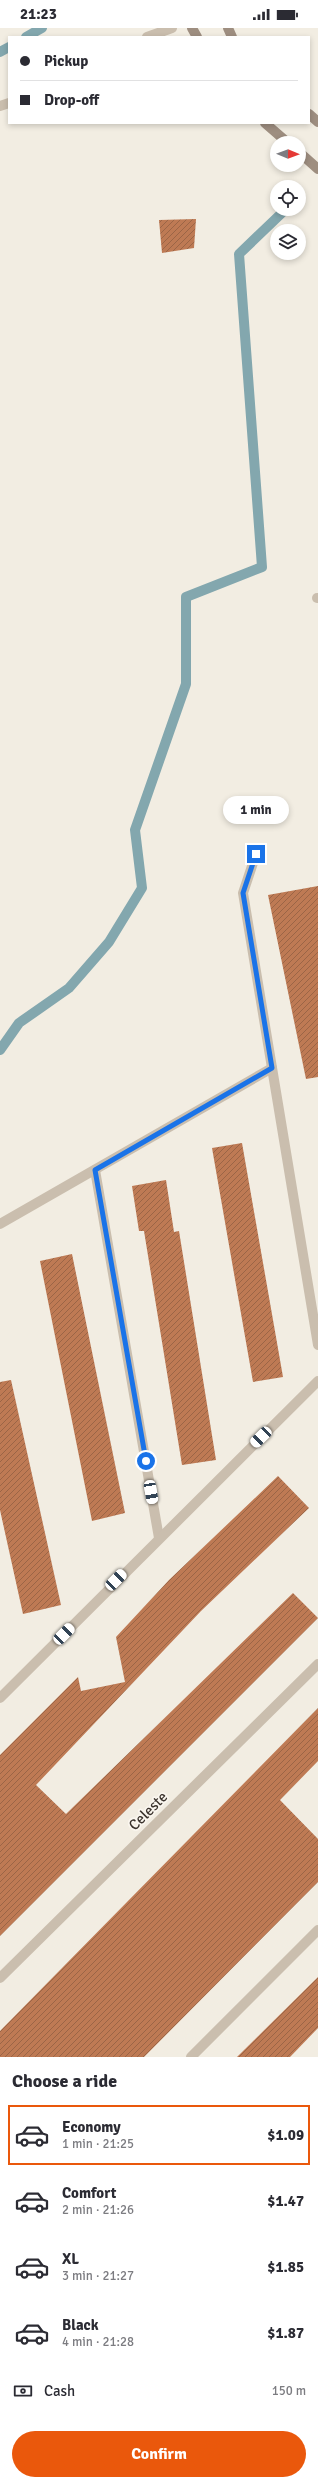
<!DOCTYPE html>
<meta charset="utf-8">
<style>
:root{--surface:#fff;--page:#f2f2f3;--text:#2b2b33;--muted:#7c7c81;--line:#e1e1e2;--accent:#ea580c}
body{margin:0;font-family:Signika,sans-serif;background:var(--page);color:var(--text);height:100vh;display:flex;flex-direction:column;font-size:15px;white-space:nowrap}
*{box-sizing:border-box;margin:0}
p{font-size:13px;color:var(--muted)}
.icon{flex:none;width:22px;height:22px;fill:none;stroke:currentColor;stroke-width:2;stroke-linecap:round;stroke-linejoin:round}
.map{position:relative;height:2029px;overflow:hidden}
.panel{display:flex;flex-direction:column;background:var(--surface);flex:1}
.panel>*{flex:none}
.banner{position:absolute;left:8px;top:8px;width:302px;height:88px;border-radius:0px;box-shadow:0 2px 6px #0003;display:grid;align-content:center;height:88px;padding:0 12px;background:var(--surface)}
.needle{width:26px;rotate:91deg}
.tools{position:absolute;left:270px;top:108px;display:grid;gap:8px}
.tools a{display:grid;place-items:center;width:36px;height:36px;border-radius:50%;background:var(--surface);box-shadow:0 2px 6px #0003;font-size:20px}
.end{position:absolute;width:18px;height:18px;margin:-9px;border:5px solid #1a73e8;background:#fff;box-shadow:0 0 0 2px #fff}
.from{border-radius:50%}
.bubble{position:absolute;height:28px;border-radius:14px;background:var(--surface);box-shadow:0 2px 6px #0003;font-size:13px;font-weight:800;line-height:28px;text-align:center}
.car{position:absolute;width:12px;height:24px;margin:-12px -6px;border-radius:5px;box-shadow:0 0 3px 1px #0007;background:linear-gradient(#fff 24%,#345 0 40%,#fff 0 76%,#345 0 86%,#fff 0)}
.banner b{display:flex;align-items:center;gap:14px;height:38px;font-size:15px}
.banner b+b{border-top:1px solid var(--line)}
.banner i{width:10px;height:10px;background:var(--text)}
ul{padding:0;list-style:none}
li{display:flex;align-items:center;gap:12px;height:60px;margin:0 8px 6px;padding:0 4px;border:2px solid transparent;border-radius:0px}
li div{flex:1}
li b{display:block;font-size:15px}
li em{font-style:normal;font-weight:800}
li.current{border-color:var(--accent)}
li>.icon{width:36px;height:36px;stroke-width:1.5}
h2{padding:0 12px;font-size:18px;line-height:48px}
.pay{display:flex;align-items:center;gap:10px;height:44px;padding:0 12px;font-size:15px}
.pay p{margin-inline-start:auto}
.button{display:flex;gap:8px;margin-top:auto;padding:8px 12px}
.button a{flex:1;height:46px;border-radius:24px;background:var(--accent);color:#fff;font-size:16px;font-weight:800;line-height:46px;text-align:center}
.status{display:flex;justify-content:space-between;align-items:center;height:28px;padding:0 20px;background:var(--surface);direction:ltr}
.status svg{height:11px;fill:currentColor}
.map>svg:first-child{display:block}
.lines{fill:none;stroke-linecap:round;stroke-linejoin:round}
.stream{stroke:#83a7ae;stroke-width:10}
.building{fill:url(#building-hatch)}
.minor{stroke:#cabeae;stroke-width:10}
.secondary{stroke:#9e8e80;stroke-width:10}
.route{stroke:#1a73e8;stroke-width:5}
.labels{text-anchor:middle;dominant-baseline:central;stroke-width:3.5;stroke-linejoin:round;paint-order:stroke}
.street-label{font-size:15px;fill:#3a322c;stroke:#faf6ef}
</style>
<div class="status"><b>21:23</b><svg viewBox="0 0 49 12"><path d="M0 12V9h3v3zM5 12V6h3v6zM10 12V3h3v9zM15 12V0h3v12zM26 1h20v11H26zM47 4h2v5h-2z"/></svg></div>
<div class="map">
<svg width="318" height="2029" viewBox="0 0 318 2029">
<defs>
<pattern id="building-hatch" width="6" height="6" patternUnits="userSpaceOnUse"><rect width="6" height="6" fill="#be7a54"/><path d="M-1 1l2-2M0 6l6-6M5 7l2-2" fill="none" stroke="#9b6546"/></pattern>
</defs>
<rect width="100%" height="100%" fill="#f2ede2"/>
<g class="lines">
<g class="stream">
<path d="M26,9L42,0"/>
<path d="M0,24L9,19"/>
<path d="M0,1022L19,995L69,960L109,914L142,860L135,802L186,656V569L262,539L239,226L286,181"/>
</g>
</g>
<g class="building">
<path d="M196,191L194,220L162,225L159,192Z"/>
<path d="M318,858V1049L306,1051L268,867Z"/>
<path d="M242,1115L283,1349L253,1354L212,1120Z"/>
<path d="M166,1152L174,1204L179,1203L216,1432L182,1437L144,1203H139L132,1158Z"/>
<path d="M72,1226L125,1485L92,1493L40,1233Z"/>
<path d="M11,1352L61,1577L23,1586L0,1482V1354Z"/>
<path d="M278,1448L309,1480L201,1583L36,1757L66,1786L293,1565L318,1590L0,1908V1727L78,1649L81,1663L125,1654L116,1609L169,1552Z"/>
<path d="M318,1680V1733L280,1772L318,1811V1854L144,2029H0V2003Z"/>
<path d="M318,1949V2000L290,2029H237Z"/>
</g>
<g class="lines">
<g class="minor">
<path d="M147,9L172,0"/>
<path d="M0,78L9,75"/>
<path d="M317,570H318"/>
<path d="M256,826L243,865L318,1317"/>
<path d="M95,1142L159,1510"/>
<path d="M0,1196L272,1040"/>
<path d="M0,1670L318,1353"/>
<path d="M0,1950L318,1636"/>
<path d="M191,2029L318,1902"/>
</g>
<g class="secondary">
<path d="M192,0L197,9"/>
<path d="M228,0L232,9"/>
<path d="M309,86L318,94"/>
<path d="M265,95L288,115"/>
<path d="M299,124L318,141"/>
</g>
</g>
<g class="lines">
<path class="route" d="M146,1433L95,1142L272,1040L243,865L256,826"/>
</g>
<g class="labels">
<g class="street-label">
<text transform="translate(148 1783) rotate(-45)">Celeste</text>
</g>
</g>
</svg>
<div class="tools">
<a><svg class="needle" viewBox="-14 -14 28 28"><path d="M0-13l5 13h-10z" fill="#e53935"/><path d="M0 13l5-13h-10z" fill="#7c7c81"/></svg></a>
<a><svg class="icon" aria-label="locate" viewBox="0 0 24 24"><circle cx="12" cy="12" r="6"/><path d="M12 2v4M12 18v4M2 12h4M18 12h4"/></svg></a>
<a><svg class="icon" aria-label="layers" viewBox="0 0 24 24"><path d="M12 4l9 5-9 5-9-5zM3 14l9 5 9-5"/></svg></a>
</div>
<i class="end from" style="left:146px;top:1433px"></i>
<i class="end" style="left:256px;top:826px"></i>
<div class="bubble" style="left:223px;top:768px;width:66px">1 min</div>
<i class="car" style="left:261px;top:1409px;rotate:226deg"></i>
<i class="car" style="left:151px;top:1464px;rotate:170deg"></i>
<i class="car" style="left:116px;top:1552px;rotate:45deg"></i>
<i class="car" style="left:64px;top:1606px;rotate:45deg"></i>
<div class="banner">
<b><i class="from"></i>Pickup</b>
<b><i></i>Drop-off</b>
</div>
</div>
<section class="panel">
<h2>Choose a ride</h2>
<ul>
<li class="current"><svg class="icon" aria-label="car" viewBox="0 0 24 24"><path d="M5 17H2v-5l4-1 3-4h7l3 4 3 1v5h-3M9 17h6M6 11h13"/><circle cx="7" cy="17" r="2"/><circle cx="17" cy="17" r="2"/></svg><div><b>Economy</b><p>1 min · 21:25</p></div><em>$1.09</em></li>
<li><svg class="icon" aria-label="car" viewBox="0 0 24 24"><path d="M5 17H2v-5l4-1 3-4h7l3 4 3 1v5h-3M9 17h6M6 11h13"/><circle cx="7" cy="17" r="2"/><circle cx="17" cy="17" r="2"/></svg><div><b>Comfort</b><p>2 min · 21:26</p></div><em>$1.47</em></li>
<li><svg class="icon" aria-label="car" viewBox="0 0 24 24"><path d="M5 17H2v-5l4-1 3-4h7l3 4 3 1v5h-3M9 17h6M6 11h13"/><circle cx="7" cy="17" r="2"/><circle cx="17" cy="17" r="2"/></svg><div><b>XL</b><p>3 min · 21:27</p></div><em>$1.85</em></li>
<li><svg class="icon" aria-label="car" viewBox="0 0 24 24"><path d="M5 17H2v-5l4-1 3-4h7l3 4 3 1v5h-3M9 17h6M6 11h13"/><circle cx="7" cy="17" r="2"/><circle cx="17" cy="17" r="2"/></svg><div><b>Black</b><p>4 min · 21:28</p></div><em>$1.87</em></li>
</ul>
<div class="pay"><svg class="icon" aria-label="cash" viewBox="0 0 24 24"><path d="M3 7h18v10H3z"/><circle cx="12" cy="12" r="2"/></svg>Cash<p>150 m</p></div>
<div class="button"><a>Confirm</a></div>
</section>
